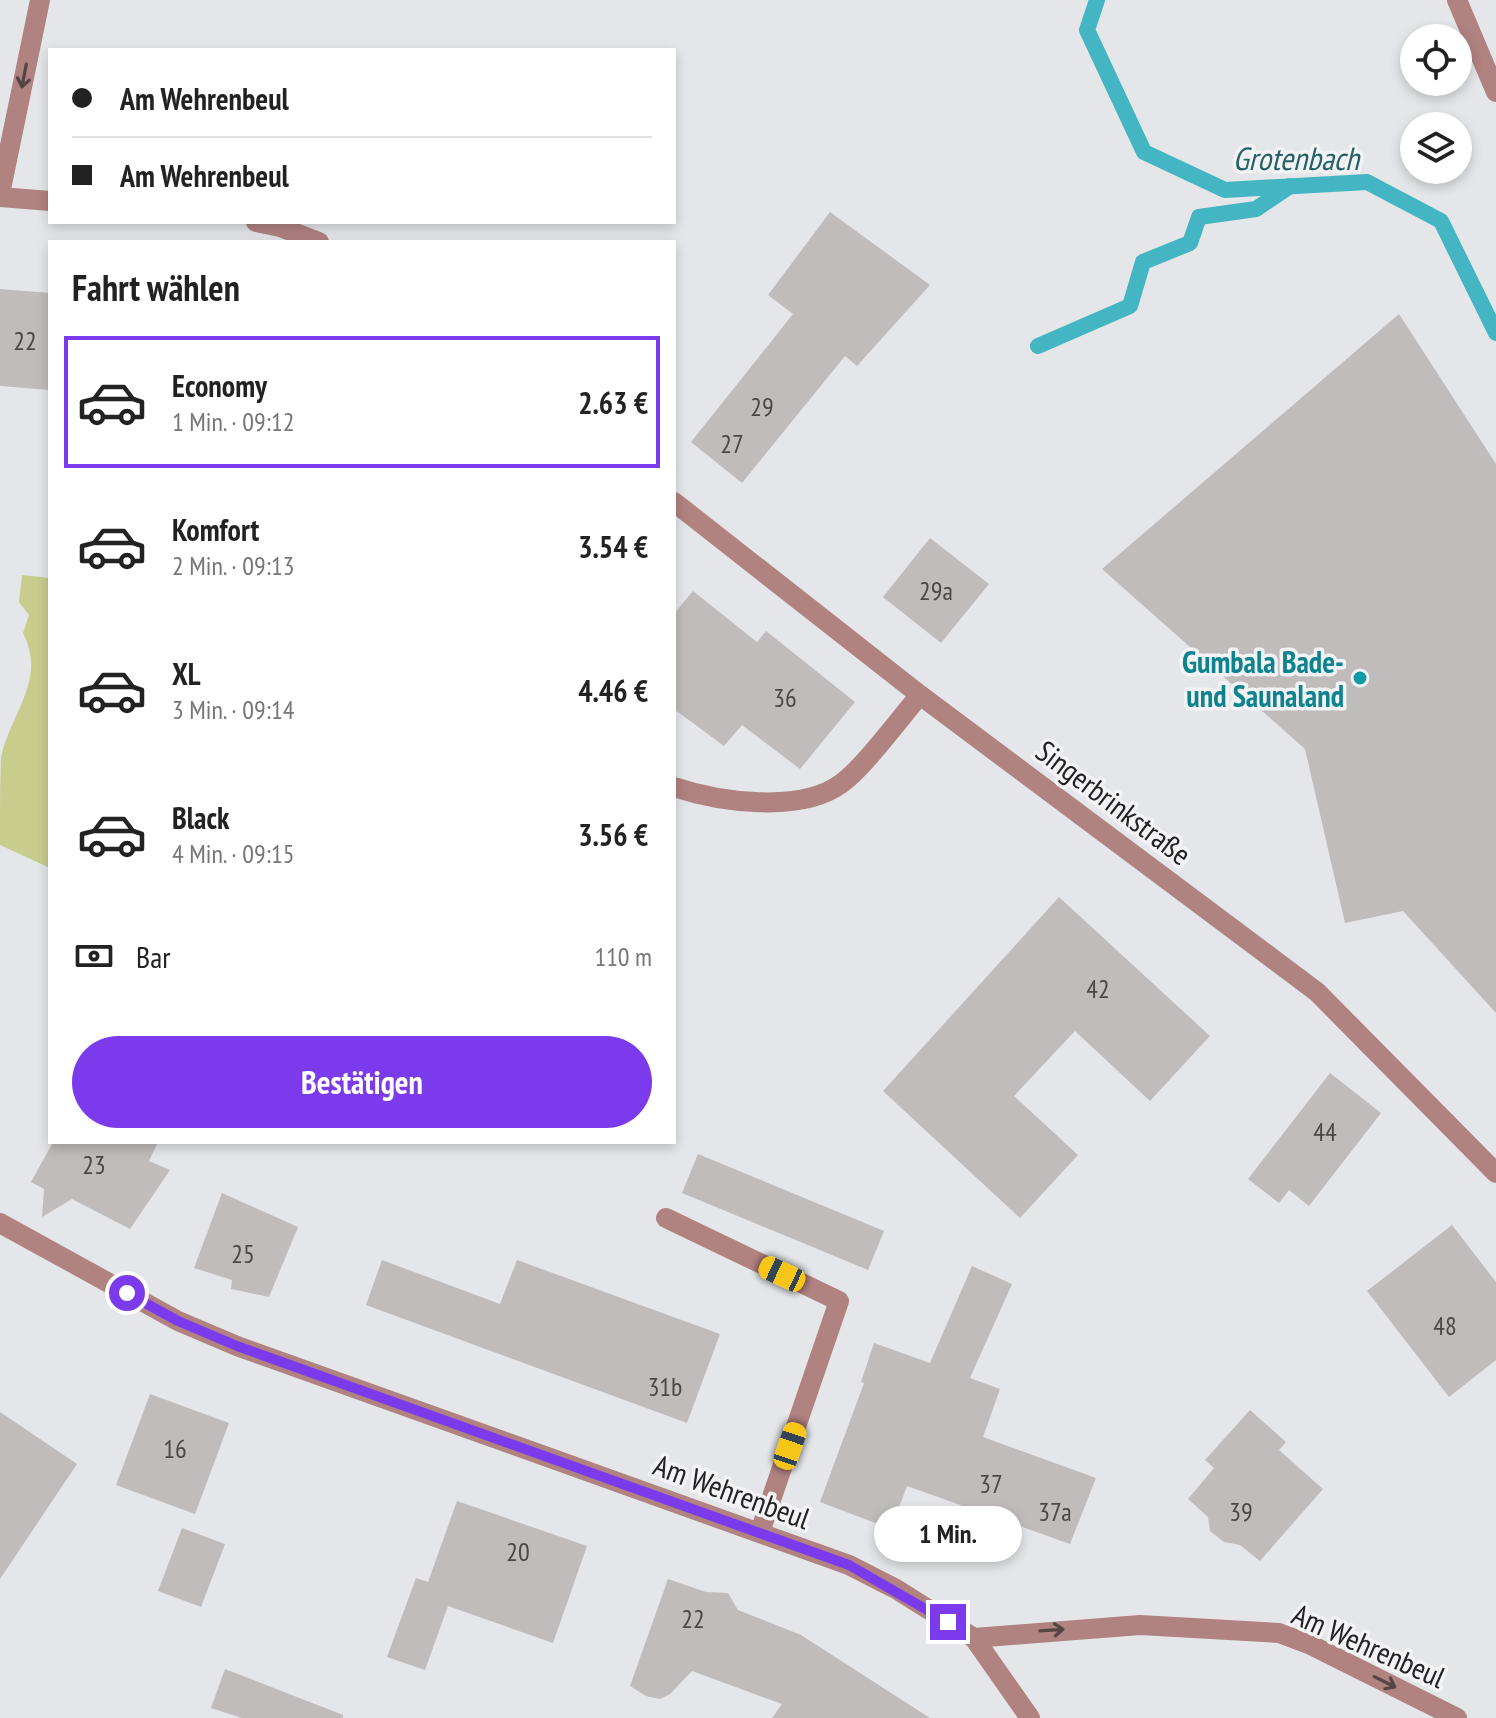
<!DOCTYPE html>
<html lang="de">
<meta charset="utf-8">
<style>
:root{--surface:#fff;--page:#f2f2f2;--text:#222;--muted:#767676;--line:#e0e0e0;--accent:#7c3aed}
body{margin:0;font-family:"PT Sans Narrow",sans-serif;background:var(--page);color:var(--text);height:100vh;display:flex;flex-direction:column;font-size:30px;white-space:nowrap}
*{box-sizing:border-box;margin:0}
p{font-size:26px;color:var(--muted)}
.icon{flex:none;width:44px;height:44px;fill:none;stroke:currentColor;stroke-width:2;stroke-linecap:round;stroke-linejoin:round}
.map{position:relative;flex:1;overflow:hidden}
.drawer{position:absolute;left:48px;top:240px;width:628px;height:904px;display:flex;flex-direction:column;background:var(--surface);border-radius:0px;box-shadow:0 4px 12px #0003}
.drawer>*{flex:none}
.banner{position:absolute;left:48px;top:48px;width:628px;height:176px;border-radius:0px;box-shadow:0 4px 12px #0003;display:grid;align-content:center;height:176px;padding:0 24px;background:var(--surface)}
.tools{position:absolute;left:1400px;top:24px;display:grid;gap:16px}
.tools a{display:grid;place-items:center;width:72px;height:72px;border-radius:50%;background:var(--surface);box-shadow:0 4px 12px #0003;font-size:40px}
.end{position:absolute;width:36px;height:36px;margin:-18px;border:10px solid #7c3aed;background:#fff;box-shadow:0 0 0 4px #fff}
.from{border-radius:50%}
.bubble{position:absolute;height:56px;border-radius:28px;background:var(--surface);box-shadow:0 4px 12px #0003;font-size:26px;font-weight:800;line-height:56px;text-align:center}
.car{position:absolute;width:24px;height:48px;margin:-24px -12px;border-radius:10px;box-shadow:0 0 6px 2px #0007;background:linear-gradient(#f5c518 24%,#345 0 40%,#f5c518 0 76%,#345 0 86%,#f5c518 0)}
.banner b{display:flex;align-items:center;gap:28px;height:76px;font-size:30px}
.banner b+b{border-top:2px solid var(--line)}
.banner i{width:20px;height:20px;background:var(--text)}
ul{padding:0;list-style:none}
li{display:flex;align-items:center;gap:24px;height:132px;margin:0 16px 12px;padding:0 8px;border:4px solid transparent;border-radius:0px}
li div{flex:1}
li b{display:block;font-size:30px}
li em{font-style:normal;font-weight:800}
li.active{border-color:var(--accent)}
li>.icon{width:72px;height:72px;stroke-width:1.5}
h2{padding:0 24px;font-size:36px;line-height:96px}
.pay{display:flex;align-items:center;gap:20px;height:88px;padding:0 24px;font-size:30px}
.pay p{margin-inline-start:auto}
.primary-button{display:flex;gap:16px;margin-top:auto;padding:16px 24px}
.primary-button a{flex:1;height:92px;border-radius:48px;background:var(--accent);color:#fff;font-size:32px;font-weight:800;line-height:92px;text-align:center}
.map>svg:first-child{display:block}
.green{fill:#c8cd8d}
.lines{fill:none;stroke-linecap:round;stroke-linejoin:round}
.stream{stroke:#44b5c2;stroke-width:16}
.building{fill:#bfbcbb}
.service{stroke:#b08280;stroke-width:20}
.minor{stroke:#b08280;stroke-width:20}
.oneway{stroke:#544444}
.route{stroke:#7c3aed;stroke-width:10}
.culture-dot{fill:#0f9aa8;stroke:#f3f3f6;stroke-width:3}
.labels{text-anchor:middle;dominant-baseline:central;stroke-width:7;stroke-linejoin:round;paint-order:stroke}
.number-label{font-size:26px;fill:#494849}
.culture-label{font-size:30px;font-weight:bold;fill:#0d838f;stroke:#f3f3f6;text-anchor:end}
.street-label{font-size:30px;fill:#222223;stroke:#f3f3f6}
.water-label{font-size:32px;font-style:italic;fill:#246168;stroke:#f3f3f6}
</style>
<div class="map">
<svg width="1496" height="1718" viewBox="0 0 1496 1718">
<rect width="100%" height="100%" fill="#e5e6e9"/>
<path class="green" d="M22,575L50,578V868L0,845C0,818 0,784 1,757C11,713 47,679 23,633L29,615L19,602Z"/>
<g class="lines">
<g class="stream">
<path d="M1097,0L1087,30L1144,152L1225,190L1367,182L1441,221L1496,333"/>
<path d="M1038,346L1130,306L1143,262L1190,243L1199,217L1256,209L1290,186"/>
</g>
</g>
<g class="building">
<path d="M830,212L930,285L857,366L845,356L742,483L691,442L793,314L768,295Z"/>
<path d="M0,289L50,293V390L0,386Z"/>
<path d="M1399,314L1496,464V1013L1403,911L1345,923L1305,749L1102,569Z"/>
<path d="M930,538L989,584L941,643L883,597Z"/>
<path d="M693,591L757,642L766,631L855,702L800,769L742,725L724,746L674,709V614Z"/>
<path d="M1059,897L1210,1036L1150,1101L1075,1031L1014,1096L1078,1155L1020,1218L883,1091Z"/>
<path d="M1330,1073L1381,1113L1309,1206L1289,1190L1279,1203L1248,1179Z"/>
<path d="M53,1142H158L149,1161L170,1170L130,1229L72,1199L42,1217L44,1189L31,1182Z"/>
<path d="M698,1154L884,1231L868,1270L682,1193Z"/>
<path d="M222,1193L298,1227L269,1297L231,1289L232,1280L194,1268Z"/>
<path d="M1452,1225L1496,1282V1360L1449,1397L1367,1291Z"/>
<path d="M382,1260L500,1304L517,1260L720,1334L687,1423L366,1305Z"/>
<path d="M972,1266L1012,1284L970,1378L1000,1389L983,1437L1096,1478L1070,1544L907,1486L891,1529L820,1502L864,1383L861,1382L874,1343L930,1363Z"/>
<path d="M150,1394L229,1423L195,1514L116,1485Z"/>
<path d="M1250,1410L1286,1442L1279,1450L1323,1489L1260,1561L1240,1545L1224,1542L1210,1531L1208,1517L1188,1499L1214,1468L1205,1460Z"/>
<path d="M0,1412L77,1464L0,1579Z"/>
<path d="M457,1501L587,1546L553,1643L448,1606L425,1670L387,1657L416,1578L428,1582Z"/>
<path d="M182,1528L225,1544L201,1607L158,1591Z"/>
<path d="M668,1579L706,1592L728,1593L738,1610L801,1635L930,1718H772L782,1704L692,1671L670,1694L660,1699L646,1696L630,1686Z"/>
<path d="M225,1669L343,1715V1718H242L211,1708Z"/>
</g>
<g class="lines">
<g class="service">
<path d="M674,787C719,802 801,814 842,783C864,767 900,718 920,695"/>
<path d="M666,1218L839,1301L760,1532"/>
</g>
<g class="minor">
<path d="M1457,0L1496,92"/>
<path d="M0,194L40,0"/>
<path d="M0,197L50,201"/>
<path d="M256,222L280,227L319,242"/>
<path d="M674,502L920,695L1317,992L1496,1173"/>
<path d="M0,1223L178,1321L237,1346L849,1565L896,1589L974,1638L1140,1625L1279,1633L1311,1645L1457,1718"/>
<path d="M974,1638L1030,1718"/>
</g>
</g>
<defs><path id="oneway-shaft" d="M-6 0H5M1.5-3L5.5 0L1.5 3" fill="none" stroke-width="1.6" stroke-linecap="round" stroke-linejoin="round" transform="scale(2)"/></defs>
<g class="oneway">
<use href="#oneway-shaft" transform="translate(24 76) rotate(101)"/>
<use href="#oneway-shaft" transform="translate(1052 1630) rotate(-4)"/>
<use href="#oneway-shaft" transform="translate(1385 1682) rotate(27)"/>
</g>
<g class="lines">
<path class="route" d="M127,1293L178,1321L237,1346L849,1565L948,1622"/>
</g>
<circle class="culture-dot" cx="1360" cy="678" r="8"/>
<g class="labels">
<g class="number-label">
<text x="25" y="340">22</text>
<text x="762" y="406">29</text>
<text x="732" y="443">27</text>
<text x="936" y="590">29a</text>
<text x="785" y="697">36</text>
<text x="1098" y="988">42</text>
<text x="1325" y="1131">44</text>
<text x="94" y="1164">23</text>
<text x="243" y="1253">25</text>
<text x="1445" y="1325">48</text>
<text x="665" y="1386">31b</text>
<text x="175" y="1448">16</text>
<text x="991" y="1483">37</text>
<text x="1055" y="1511">37a</text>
<text x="1241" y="1511">39</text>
<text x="518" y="1551">20</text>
<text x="693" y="1618">22</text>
</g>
<g class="culture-label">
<text x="1344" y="661">Gumbala Bade-<tspan x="1344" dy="34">und Saunaland</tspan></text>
</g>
<g class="street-label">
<text transform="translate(1114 802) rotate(37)">Singerbrinkstraße</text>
<text transform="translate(732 1491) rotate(20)">Am Wehrenbeul</text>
<text transform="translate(1369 1645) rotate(24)">Am Wehrenbeul</text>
</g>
<g class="water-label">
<text x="1296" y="158">Grotenbach</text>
</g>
</g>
</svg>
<div class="tools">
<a><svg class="icon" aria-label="locate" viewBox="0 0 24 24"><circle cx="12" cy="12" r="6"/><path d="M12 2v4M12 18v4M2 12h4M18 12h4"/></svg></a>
<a><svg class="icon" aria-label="layers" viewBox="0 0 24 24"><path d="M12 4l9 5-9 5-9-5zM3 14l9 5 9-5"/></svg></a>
</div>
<i class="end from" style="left:127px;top:1293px"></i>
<i class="end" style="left:948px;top:1622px"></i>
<div class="bubble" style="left:874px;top:1506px;width:148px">1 Min.</div>
<i class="car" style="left:782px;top:1274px;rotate:295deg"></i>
<i class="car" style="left:790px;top:1446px;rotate:19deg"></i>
<div class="banner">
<b><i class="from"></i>Am Wehrenbeul</b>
<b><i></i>Am Wehrenbeul</b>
</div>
<section class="drawer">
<h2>Fahrt wählen</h2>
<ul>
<li class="active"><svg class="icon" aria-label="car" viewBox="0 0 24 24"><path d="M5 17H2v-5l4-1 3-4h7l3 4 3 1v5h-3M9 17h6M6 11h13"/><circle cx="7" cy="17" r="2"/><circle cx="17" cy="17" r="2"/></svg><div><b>Economy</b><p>1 Min. · 09:12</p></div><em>2.63 €</em></li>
<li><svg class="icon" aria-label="car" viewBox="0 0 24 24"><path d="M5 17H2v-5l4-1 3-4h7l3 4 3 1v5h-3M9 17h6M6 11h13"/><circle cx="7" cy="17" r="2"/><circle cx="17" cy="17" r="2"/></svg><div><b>Komfort</b><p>2 Min. · 09:13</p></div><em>3.54 €</em></li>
<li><svg class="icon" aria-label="car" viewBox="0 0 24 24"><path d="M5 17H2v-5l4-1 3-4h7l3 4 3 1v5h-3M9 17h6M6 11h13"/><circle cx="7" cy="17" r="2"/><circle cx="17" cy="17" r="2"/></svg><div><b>XL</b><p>3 Min. · 09:14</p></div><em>4.46 €</em></li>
<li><svg class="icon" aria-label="car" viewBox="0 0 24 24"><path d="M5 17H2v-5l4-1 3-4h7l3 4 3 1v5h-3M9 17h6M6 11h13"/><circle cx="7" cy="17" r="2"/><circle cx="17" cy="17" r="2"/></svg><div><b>Black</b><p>4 Min. · 09:15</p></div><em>3.56 €</em></li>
</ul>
<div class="pay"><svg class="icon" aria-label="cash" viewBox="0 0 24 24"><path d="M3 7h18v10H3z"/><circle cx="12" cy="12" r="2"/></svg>Bar<p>110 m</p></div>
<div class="primary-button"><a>Bestätigen</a></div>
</section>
</div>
